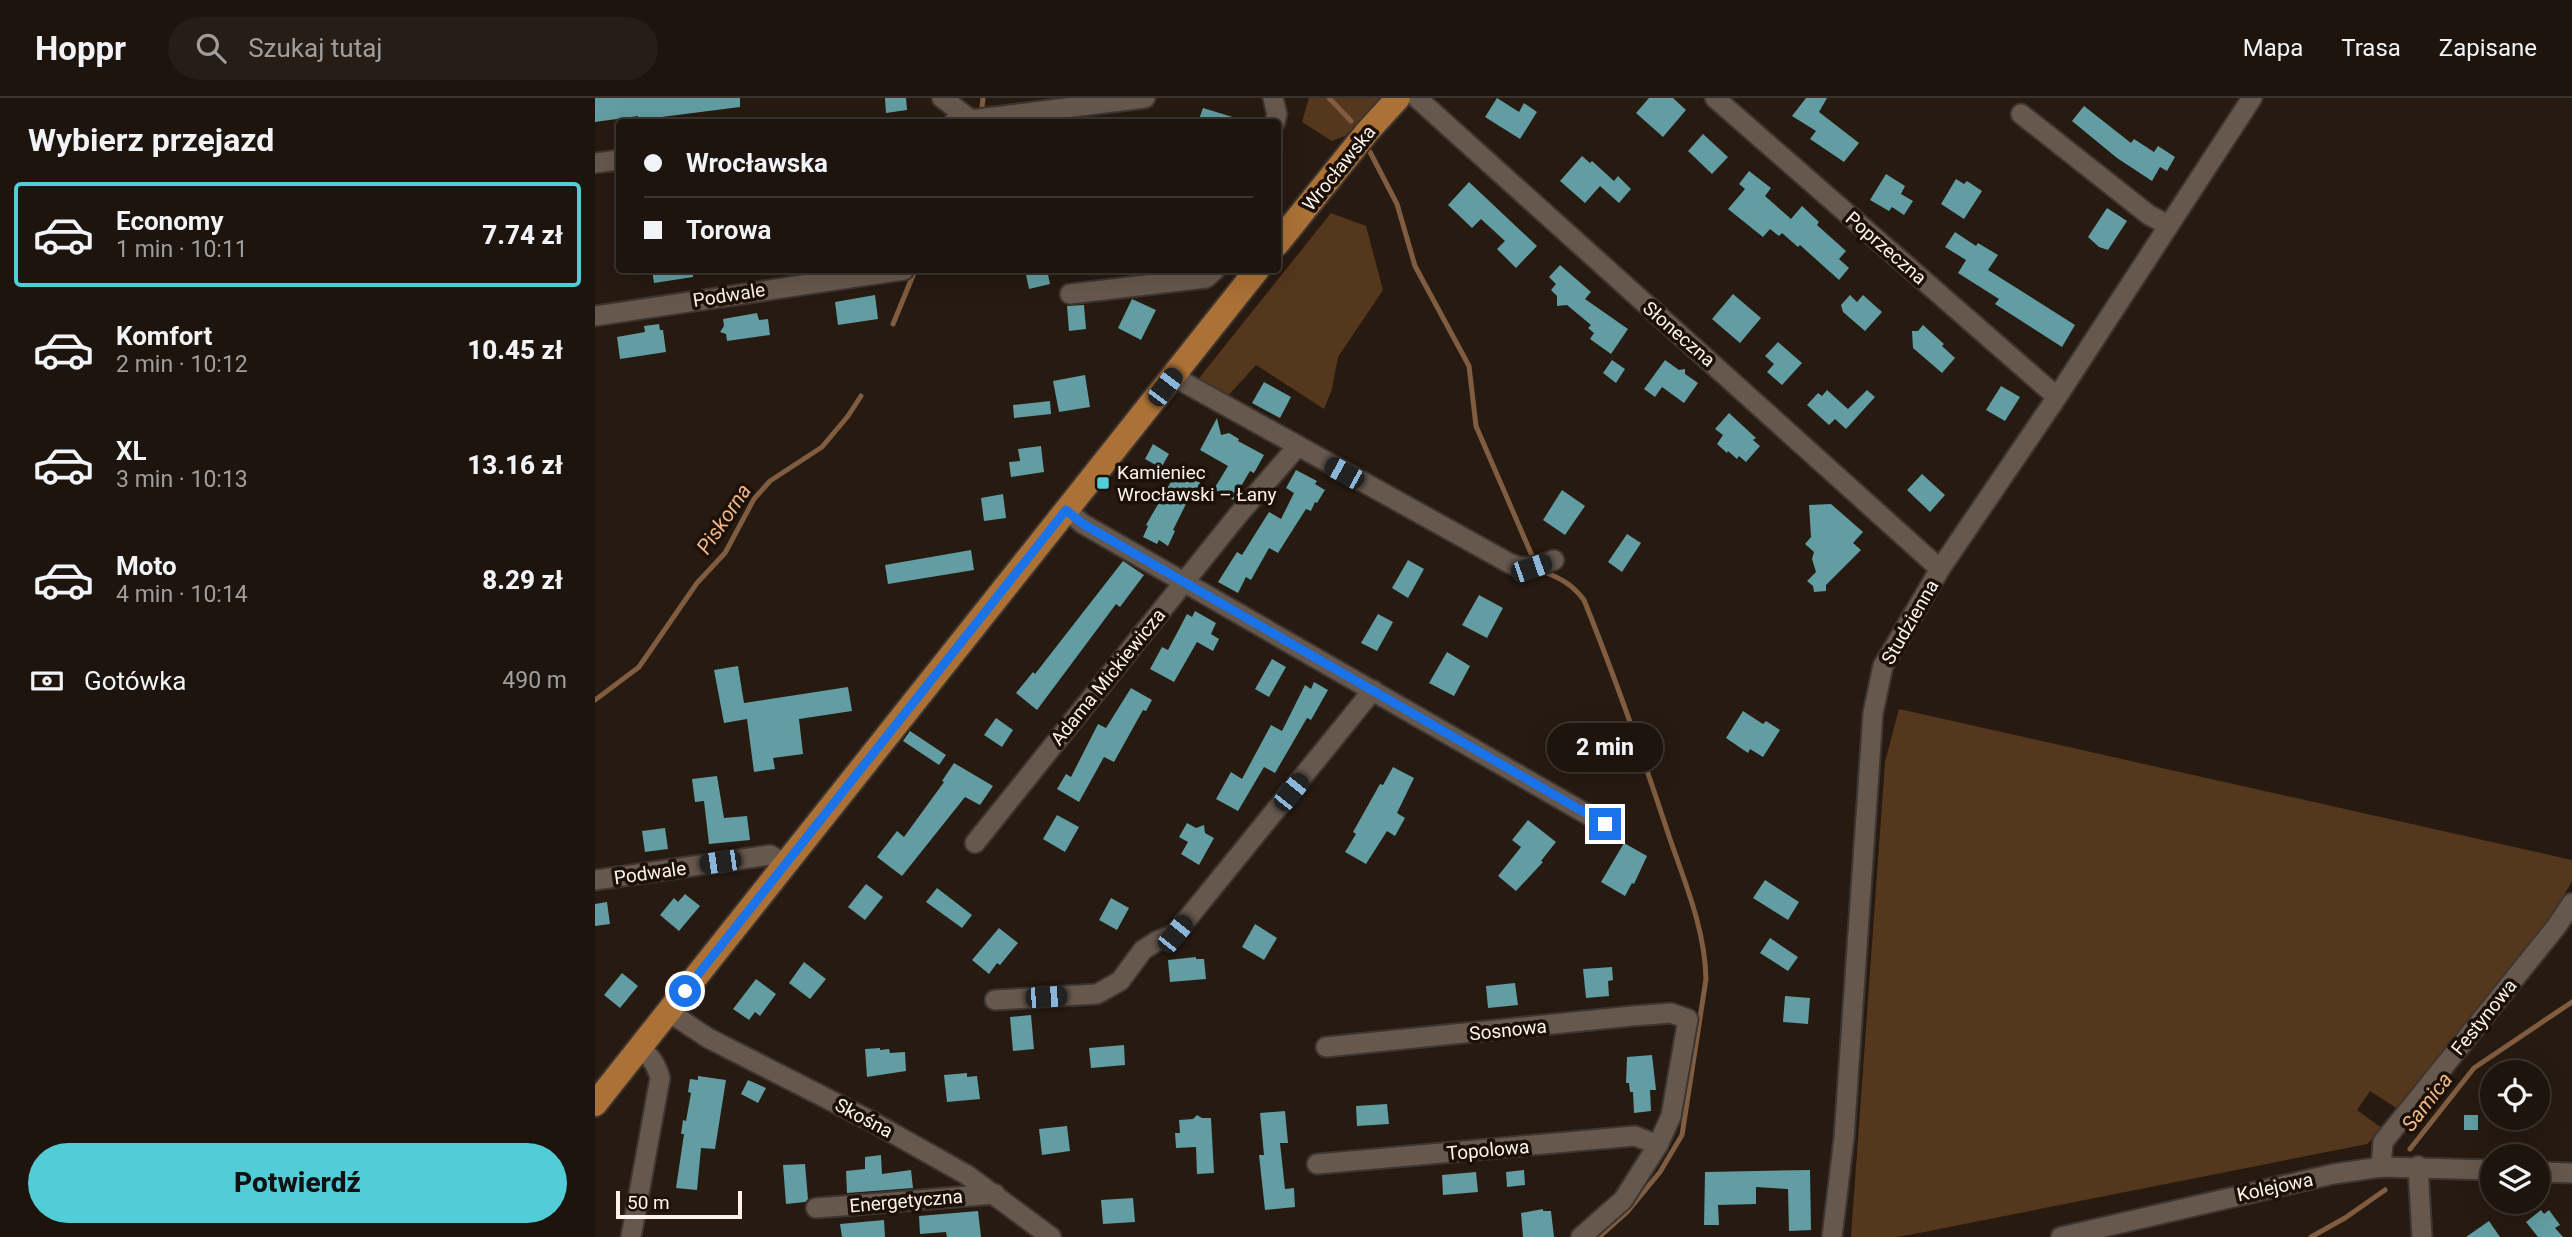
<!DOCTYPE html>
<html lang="pl">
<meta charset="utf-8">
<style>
:root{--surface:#1c140d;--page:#251d16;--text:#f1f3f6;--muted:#a09e9d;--line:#3a332e;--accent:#52ccd6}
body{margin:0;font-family:Roboto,sans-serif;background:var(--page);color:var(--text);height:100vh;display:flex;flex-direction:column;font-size:26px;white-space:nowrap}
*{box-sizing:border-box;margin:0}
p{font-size:23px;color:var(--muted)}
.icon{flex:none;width:38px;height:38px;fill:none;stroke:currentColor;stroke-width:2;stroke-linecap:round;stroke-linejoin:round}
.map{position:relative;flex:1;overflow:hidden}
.panel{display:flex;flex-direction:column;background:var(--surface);width:595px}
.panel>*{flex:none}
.hud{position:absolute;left:21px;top:21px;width:665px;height:154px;border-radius:7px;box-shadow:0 7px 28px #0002,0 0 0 2px var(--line);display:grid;align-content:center;height:154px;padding:0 28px;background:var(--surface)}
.buttons{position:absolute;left:1885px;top:962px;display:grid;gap:14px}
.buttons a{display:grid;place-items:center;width:70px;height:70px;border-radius:50%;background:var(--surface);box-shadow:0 7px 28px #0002,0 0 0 2px var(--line);font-size:35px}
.scale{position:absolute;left:21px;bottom:18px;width:126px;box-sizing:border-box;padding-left:7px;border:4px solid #fbf3ec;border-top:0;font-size:19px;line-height:24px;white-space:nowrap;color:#fbf3ec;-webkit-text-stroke:5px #1c1108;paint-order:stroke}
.end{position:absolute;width:32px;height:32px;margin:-16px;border:9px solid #1a73e8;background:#fff;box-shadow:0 0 0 4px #fff}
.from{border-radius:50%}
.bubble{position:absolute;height:49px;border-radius:24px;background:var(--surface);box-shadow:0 7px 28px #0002,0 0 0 2px var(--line);font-size:23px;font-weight:800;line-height:49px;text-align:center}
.car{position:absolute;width:21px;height:42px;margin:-21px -10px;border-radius:9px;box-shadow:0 0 5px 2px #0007;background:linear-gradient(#222 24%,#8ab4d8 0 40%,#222 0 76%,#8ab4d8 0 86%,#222 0)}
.hud b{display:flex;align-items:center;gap:24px;height:66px;font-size:26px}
.hud b+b{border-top:2px solid var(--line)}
.hud i{width:18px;height:18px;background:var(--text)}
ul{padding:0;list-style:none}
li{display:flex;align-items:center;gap:21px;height:105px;margin:0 14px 10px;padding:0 14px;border:4px solid transparent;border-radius:7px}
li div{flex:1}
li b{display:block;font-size:26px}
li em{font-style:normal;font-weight:800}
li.current{border-color:var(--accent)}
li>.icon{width:63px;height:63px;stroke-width:1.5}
h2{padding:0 28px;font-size:32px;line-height:84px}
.pay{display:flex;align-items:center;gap:18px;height:77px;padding:0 28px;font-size:26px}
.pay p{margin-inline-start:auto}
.primary-button{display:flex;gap:14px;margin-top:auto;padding:14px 28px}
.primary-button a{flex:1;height:80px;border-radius:42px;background:var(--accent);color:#111;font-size:28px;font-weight:800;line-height:80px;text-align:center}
header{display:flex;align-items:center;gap:42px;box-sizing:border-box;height:98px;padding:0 35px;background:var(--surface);border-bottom:2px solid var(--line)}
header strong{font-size:33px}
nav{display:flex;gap:38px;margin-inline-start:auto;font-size:24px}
.search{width:490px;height:63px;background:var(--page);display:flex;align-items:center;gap:18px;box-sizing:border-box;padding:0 24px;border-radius:38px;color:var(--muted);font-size:26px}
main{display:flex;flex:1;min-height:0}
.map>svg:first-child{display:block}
.green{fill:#55371d}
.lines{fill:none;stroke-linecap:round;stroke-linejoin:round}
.stream{stroke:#805d40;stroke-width:5}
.building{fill:#619da2}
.minor-casing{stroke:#3d3530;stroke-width:23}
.major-casing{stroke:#3d3530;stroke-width:28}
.minor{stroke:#66584d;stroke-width:19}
.major{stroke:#ab7137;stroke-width:24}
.route{stroke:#1a73e8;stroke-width:9}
.poi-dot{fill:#52ccd6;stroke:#1c1108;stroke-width:2.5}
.labels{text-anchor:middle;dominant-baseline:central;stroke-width:7;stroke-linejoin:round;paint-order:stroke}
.street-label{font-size:19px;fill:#fbf3ec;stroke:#1c1108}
.poi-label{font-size:19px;fill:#fbf3ec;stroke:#1c1108;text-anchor:start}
.water-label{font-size:21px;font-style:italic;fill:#f0b686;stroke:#1c1108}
</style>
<header>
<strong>Hoppr</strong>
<div class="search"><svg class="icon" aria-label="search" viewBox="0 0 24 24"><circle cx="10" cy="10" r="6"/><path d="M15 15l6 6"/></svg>Szukaj tutaj</div>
<nav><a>Mapa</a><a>Trasa</a><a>Zapisane</a></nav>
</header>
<main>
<section class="panel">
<h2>Wybierz przejazd</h2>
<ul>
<li class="current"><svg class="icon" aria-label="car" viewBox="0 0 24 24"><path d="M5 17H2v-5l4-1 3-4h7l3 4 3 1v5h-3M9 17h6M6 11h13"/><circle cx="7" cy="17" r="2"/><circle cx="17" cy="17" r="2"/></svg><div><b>Economy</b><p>1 min · 10:11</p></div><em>7.74 zł</em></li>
<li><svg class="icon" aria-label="car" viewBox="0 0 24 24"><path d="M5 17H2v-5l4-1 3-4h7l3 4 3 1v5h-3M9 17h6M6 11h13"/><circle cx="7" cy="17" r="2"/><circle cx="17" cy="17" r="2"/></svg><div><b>Komfort</b><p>2 min · 10:12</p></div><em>10.45 zł</em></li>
<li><svg class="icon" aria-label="car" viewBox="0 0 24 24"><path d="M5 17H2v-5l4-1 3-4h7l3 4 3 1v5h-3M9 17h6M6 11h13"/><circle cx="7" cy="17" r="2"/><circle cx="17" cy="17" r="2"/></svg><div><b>XL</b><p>3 min · 10:13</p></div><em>13.16 zł</em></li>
<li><svg class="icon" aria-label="car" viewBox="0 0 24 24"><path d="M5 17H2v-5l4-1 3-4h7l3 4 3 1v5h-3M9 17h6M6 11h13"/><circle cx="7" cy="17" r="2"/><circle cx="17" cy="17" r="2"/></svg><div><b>Moto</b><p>4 min · 10:14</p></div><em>8.29 zł</em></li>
</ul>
<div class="pay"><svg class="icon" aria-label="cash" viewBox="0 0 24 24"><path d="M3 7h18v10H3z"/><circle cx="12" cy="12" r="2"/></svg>Gotówka<p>490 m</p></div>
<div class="primary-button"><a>Potwierdź</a></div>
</section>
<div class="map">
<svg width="1977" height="1139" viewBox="0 0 1977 1139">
<rect width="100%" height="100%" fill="#261a11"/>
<g class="green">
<path d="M714,0H786L750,38L737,43L707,24Z"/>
<path d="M736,115L771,128L788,192L743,259L737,291L729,311L661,267L631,300L601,284Z"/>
<path d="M1304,611L1977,762V783L1958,817L1803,1011L1775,993L1762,1012L1788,1031L1772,1046L1314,1137L1300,1139H1256L1290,664Z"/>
</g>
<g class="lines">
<g class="stream">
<path d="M734,0L756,23"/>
<path d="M387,9L388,0"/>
<path d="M775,54L802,106L820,168L874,268L881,328L938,460"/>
<path d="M298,226L319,175"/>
<path d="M947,473C965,480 977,486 989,502C1020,579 1048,659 1074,738C1090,785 1110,831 1111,881L1087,1037L1065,1074L1032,1114L1004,1139"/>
<path d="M0,602L44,569L102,485L130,455L159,401L175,383L227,349L253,318L266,298"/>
<path d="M1815,1051L1879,970L1977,904"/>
<path d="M1716,1139L1750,1120L1790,1092"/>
</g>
</g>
<g class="building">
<path d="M0,0H145V9L43,22V18L0,24Z"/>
<path d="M290,0H311L312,12L291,15Z"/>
<path d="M902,0L924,14L929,5L942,14L925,41L890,19Z"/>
<path d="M1054,0H1078L1091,12L1068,39L1041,15Z"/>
<path d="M1211,0H1232L1224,14L1264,45L1249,64L1215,41L1221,33L1197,18Z"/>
<path d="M1489,8L1536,45L1539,41L1559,54L1563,48L1580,59L1572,73L1565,69L1557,83L1522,60L1477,23Z"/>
<path d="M608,10L644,21V24H603Z"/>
<path d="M1108,36L1133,59L1117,76L1093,53Z"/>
<path d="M987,58L995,65L997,63L1019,83L1023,78L1036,91L1024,105L1005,88L990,105L965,83Z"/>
<path d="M1154,73L1176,90L1170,98L1196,121L1207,108L1224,124L1222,127L1251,153L1244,161L1254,170L1244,182L1205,147L1203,149L1187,135L1184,138L1175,131L1168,139L1133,111L1150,91L1144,86Z"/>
<path d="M1291,76L1310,88L1306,96L1318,103L1309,117L1297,109L1294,113L1275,102Z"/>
<path d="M1361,81L1369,86L1372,83L1387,93L1369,121L1346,106Z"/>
<path d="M874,84L942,148L921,170L902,151L910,143L886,121L877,130L853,107Z"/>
<path d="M1512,110L1532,123L1513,152L1504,149L1493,139Z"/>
<path d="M1360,134L1381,148L1383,145L1403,157L1393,172L1480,227L1467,249L1400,206L1404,201L1363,175L1371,162L1350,149Z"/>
<path d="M965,167L996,194L990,201L1033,231L1016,256L995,241L999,235L993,230L996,227L972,207L962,208V198L956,192L961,186L954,179Z"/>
<path d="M57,172H98V179L59,185Z"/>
<path d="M430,172H452L455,186L434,191Z"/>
<path d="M1138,196L1166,220L1145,245L1117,221Z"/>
<path d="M280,197L283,221L243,227L240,204Z"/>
<path d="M1255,197L1262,204L1268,197L1287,214L1270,233L1248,214L1246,207Z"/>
<path d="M537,201L561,212L546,242L523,230Z"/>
<path d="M489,207L491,231L474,233L472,208Z"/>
<path d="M162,215L164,222L173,221L175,237L132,243L131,236L125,234L129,228L128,221Z"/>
<path d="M64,226L65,232H68L71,254L25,261L22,239L50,234L49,228Z"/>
<path d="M1328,227L1349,246L1347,248L1360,260L1347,275L1318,250L1317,233H1323Z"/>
<path d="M1183,244L1207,265L1187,287L1172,274L1179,266L1170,258Z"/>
<path d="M1017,262L1030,271L1021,285L1008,275Z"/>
<path d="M1070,262L1084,272L1090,271V276L1103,285L1089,305L1067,289L1060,299L1049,291Z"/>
<path d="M490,277L495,309L464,314L458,283Z"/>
<path d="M669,284L696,299L685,320L657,305Z"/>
<path d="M1406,288L1425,299L1410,323L1391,312Z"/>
<path d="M1232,292L1253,311L1272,292L1280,299L1251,331L1240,321L1234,327L1212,307L1223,295L1227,298Z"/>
<path d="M455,303L456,316L419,320L418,307Z"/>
<path d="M1134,315L1161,340L1158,342L1165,348L1151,364L1144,358L1142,361L1133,353L1132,355L1122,346L1128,337L1120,331Z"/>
<path d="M622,320L626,337L634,335L644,341L643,343L669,357L659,375L655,373L638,402L619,391L633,368L605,352Z"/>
<path d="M558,346L574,356L566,370L550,361Z"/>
<path d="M446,348L449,374L416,379L414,364L425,363L423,351Z"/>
<path d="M584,370L606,383L594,405L592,404L578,432L580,433L573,448L564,442L562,446L548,439L553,428L551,427Z"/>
<path d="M701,372L722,383L720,386L730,392L722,405L720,404L716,413L711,411L683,455L674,450L656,482L651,479L643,495L623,484L642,454L647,457L674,414L686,421L699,395L691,390Z"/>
<path d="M1327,376L1350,397L1335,414L1312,392Z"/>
<path d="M967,392L990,408L970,437L948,422Z"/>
<path d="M408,396L411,420L389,423L386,400Z"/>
<path d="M1236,406L1268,434L1258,445L1266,452L1231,487V493L1219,494L1218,488L1212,483L1221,474L1217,461L1219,454L1210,446L1216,439L1214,407Z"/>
<path d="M1032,436L1046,445L1027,474L1013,464Z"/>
<path d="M376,452L379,472L293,486L290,467Z"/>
<path d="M813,462L829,471L813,500L797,490Z"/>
<path d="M528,463L549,477L525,509L521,506L442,612L421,595L438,574L440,576Z"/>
<path d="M884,497L908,510L892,540L867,527Z"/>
<path d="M600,513L621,525L616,536L624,541L618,553L602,544L579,584L555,571L567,549L573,552L592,516L597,519Z"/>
<path d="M783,516L798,524L782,553L766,545Z"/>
<path d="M852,554L875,568L859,598L834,585Z"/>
<path d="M677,561L691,569L674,599L660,591Z"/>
<path d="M143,568L149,605L253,589L257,613L204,621L208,656L178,660L180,671L159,674L152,621L129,625L119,572Z"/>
<path d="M719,584L733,592L716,622L712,620L680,675L669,669L643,713L621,701L636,674L647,681L676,627L687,633L710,587L716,591Z"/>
<path d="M536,590L557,602L551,613L548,612L519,664L509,659L484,704L462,691L471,676L476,679L503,626L511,630Z"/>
<path d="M1148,613L1168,626L1171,623L1185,632L1168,659L1155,651L1153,655L1131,640Z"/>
<path d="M401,620L418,632L407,649L389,637Z"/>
<path d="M315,633L351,657L344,667L308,643Z"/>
<path d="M359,665L398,688L385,707L370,699L307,778L282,759L302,733L309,739L349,684L347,683Z"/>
<path d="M798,669L819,680L802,715L810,720L800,738L792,733L771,766L750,754L761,736L758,734L785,686L788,687Z"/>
<path d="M122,678L129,720L152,718L155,742L114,746L109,703L100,704L97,681Z"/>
<path d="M462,717L484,729L470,754L448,741Z"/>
<path d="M933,722L961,744L946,763L948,764L921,793L903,778L926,749L917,742Z"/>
<path d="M592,725L601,730L609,727L610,735L619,740L604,767L586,756L593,744L584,739Z"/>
<path d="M70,730L73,751L50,754L47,733Z"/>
<path d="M1029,745L1052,758L1039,786L1037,785L1030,798L1006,784Z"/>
<path d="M1170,782L1204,804L1193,822L1158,800Z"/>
<path d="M271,786L288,799L270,822L253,809Z"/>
<path d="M342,790L377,817L367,830L331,804Z"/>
<path d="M90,796L105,808L84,833L65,817L79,800L83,804Z"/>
<path d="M516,800L534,810L522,832L504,822Z"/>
<path d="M12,804L15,826L0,828V806Z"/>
<path d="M660,826L682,840L669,862L647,849Z"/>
<path d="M404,830L423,845L405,867L402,865L394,876L377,862Z"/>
<path d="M1175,840L1203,859L1193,873L1165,855Z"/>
<path d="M601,859V861H609L611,881L575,884L573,862Z"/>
<path d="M209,864L231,881L215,901L194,885Z"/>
<path d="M1017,869L1018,882L1013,883L1014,898L991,900L988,871Z"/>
<path d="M27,875L43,888L25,910L9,897Z"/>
<path d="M161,881L181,896L165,918L160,914L154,922L138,911Z"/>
<path d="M920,885L923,907L893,910L891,888Z"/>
<path d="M1190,898L1215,900L1213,926L1188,924Z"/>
<path d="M436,917L439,951L418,953L415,919Z"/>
<path d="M529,947L530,967L496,970L494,950Z"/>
<path d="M285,950V952L294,951L295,955L310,954L311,973L272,979L270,951Z"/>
<path d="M1057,957L1061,992H1055L1056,1013L1039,1015L1038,994H1035L1034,985H1031L1032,959Z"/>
<path d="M372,975V979L382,978L385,1001L352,1004L349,977Z"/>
<path d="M103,978L131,982L120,1051L106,1050L102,1092L81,1090L89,1036H86L88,1022L91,1023L96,995L93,994L95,981L103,982Z"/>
<path d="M153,982L171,990L163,1005L146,996Z"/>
<path d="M792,1006L794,1026L762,1028L761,1008Z"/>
<path d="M690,1013L693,1045H685L690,1091L699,1090L700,1109L670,1112L664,1057H669L665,1015Z"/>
<path d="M602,1017L607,1020H616L619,1075L602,1076L601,1049L581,1050L580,1035H585L584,1022L598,1021Z"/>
<rect x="1869" y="1017" width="14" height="15"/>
<path d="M472,1028L475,1053L447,1057L444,1031Z"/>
<path d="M286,1057L287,1076L316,1072L318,1090L252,1095L251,1073L270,1071V1059Z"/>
<path d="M210,1066L213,1101L210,1104L191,1106L188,1067Z"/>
<path d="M929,1072L930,1087L912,1089L911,1074Z"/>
<path d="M1215,1072L1216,1132L1194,1133L1193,1091L1161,1089V1106L1123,1107L1124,1127H1109L1110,1074Z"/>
<path d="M881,1074L883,1094L848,1097L847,1077Z"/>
<path d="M538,1100L540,1124L508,1126L506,1102Z"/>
<path d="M948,1111V1113H956L959,1139H928L926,1115Z"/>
<path d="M1946,1112L1949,1116L1954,1112L1965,1127L1960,1130L1968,1139H1943L1931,1124Z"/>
<path d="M383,1113L386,1139H352L351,1134L325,1136L324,1118Z"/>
<path d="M289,1122L290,1139H247L245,1126Z"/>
<path d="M1894,1123L1905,1139H1871Z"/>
</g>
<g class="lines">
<g class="minor-casing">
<g id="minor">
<path d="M347,0L375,21V24"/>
<path d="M678,0L682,16L680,24"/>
<path d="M822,0L1345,471"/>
<path d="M1120,0L1462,299"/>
<path d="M1426,16L1554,117L1573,127"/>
<path d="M359,24L550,0"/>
<path d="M0,65L24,62"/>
<path d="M475,196L611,180L620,172"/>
<path d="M0,218L309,172"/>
<path d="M580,276L590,285L914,465C930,473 943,468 959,462"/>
<path d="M471,412L488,426L1009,726"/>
<path d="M380,745L643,417L702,349"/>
<path d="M0,782L175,757L190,766"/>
<path d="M400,902L502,896L525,883L548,852L562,843L580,836L778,592"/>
<path d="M74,914L113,940L276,1023L372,1077L456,1139"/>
<path d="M731,949L1037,918L1076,915L1093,921L1076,1018L1063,1047L1028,1102L986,1139"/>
<path d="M722,1066L1040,1038L1063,1047"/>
<path d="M1823,1068L1827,1139"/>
<path d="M1786,1069L1788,1044L1961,829L1977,805"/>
<path d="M1942,1074L1977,1075"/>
<path d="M221,1110L400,1096"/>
<path d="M36,1139L65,980C61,966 56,958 44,950"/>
<path d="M1237,1139L1249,1040L1278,615L1288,568L1345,471L1462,299L1657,0"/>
<path d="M1466,1139L1738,1076L1786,1069L1897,1072"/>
</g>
</g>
<g class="major-casing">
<g id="major">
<path d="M682,146L772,34L803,0"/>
<path d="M0,1006L662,172"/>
</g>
</g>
<use href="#minor" class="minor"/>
<use href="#major" class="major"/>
</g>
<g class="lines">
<path class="route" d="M90,893L471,412L488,426L1010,726"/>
</g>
<rect class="poi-dot" x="501" y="378" width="14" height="14" rx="3.5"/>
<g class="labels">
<g class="street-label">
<text transform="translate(744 70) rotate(-51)">Wrocławska</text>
<text transform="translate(1291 150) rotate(41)">Poprzeczna</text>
<text transform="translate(134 197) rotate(-9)">Podwale</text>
<text transform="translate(1084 236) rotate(41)">Słoneczna</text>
<text transform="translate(1315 524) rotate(-60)">Studzienna</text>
<text transform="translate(513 579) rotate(-51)">Adama Mickiewicza</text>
<text transform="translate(55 775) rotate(-8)">Podwale</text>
<text transform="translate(1889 919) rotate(-51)">Festynowa</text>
<text transform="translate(913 932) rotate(-6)">Sosnowa</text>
<text transform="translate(269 1020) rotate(28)">Skośna</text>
<text transform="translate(893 1052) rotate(-5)">Topolowa</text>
<text transform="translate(1680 1089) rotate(-12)">Kolejowa</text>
<text transform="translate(311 1103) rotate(-5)">Energetyczna</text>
</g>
<g class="poi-label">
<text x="522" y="374">Kamieniec<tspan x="522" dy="22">Wrocławski – Łany</tspan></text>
</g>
<g class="water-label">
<text transform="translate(129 421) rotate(-56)">Piskorna</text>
<text transform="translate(1832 1004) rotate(-52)">Samica</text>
</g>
</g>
</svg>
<div class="buttons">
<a><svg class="icon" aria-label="locate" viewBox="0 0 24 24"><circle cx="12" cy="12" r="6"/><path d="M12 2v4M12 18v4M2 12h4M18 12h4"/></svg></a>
<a><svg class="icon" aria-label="layers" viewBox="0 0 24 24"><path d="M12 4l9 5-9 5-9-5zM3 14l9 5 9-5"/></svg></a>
</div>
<div class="scale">50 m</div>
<i class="end from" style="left:90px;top:893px"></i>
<i class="end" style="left:1010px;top:726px"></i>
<div class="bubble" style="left:952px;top:625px;width:116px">2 min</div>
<i class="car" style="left:570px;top:289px;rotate:37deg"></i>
<i class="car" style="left:749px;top:375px;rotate:299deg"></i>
<i class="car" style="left:936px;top:470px;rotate:71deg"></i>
<i class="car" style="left:696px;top:694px;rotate:39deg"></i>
<i class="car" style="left:125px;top:764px;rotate:262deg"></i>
<i class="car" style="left:580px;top:836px;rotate:39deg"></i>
<i class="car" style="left:451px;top:899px;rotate:87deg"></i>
<div class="hud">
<b><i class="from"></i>Wrocławska</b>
<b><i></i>Torowa</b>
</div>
</div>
</main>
